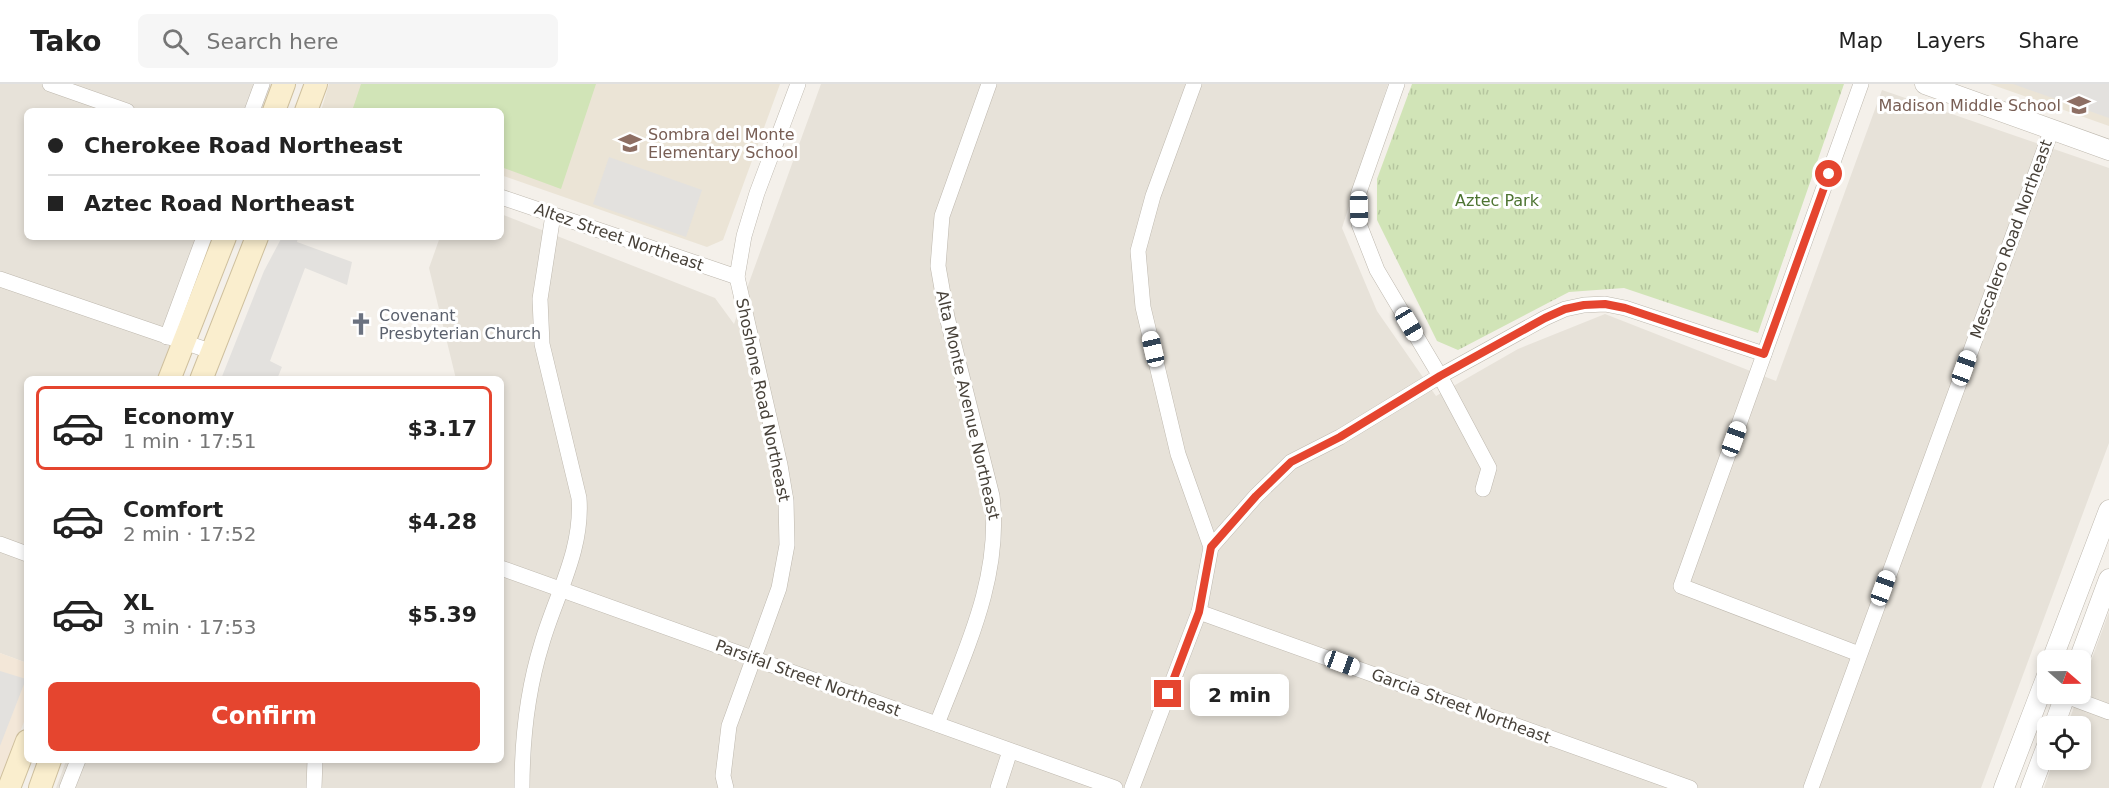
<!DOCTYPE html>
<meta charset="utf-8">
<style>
:root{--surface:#fff;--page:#f6f6f6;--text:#222;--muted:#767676;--line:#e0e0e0;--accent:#e5452f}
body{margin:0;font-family:"DejaVu Sans",sans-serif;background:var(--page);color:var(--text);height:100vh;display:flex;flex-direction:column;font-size:22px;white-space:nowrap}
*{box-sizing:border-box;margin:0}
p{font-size:20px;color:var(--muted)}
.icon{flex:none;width:33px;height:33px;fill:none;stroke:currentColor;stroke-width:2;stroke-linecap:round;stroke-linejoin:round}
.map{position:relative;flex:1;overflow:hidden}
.drawer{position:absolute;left:24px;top:292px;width:480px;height:387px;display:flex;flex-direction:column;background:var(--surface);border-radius:9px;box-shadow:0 3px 9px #0003}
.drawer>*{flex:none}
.hud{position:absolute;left:24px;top:24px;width:480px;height:132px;border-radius:9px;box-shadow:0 3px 9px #0003;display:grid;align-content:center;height:132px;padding:0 24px;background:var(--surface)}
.needle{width:39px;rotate:110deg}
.tools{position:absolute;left:2037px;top:566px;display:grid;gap:12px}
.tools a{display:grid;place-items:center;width:54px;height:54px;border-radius:9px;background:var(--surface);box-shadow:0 3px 9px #0003;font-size:30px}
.end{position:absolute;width:27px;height:27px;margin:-14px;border:8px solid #e5452f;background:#fff;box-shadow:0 0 0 3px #fff}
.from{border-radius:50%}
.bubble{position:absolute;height:42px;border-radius:9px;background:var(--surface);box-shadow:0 3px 9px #0003;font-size:20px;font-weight:700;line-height:42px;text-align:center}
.car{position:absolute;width:18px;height:36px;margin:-18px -9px;border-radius:8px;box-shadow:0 0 4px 2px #0007;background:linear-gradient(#fff 24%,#345 0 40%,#fff 0 76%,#345 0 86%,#fff 0)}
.hud b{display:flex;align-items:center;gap:21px;height:57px;font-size:22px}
.hud b+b{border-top:2px solid var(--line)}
.hud i{width:15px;height:15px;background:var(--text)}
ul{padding:10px 0 0;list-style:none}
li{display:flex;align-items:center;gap:18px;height:84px;margin:0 12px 9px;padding:0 12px;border:3px solid transparent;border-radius:9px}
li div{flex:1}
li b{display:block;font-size:22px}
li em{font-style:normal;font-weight:700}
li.current{border-color:var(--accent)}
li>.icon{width:54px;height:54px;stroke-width:1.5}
.cta{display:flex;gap:12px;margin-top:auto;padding:12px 24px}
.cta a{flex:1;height:69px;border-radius:9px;background:var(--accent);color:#fff;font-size:24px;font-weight:700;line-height:69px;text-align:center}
header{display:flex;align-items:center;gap:36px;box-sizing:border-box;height:84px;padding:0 30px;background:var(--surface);border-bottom:2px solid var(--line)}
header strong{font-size:28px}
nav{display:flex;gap:33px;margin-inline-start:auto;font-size:21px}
.search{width:420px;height:54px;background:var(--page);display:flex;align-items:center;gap:15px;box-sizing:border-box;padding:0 21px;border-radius:9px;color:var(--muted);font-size:22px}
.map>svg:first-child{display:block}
.residential{fill:#e7e2d9}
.commercial{fill:#f3e7d8}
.education{fill:#ebe4d6}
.green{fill:#d1e4b7}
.park{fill:url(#park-tufts)}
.parking{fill:#e3e1de}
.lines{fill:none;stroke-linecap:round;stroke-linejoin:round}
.minor-casing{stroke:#beb8ae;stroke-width:16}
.tertiary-casing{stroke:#beb8ae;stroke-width:21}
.secondary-casing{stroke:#cfc09e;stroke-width:24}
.minor{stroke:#fff;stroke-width:15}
.tertiary{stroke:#fff;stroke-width:20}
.secondary{stroke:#faeece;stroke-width:22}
.route{stroke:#e5452f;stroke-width:8}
.labels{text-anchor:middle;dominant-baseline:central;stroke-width:6;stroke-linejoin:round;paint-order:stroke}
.education-label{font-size:16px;fill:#785e54;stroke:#fff;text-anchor:end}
.park-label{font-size:16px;fill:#4d7431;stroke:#fff}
.street-label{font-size:16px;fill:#474139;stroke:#fff}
.worship-label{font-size:16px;fill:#5b616d;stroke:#fff;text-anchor:start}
</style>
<header>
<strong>Tako</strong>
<div class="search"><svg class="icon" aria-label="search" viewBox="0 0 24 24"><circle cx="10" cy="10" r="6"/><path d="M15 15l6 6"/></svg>Search here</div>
<nav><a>Map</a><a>Layers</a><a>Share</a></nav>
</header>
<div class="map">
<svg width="2109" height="704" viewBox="0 0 2109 704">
<defs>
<pattern id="park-tufts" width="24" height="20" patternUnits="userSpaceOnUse" patternTransform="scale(1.5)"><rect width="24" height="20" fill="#d1e4b7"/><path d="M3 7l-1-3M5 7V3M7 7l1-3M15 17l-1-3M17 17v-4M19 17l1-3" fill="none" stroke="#b5c59e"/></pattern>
</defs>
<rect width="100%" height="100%" fill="#f4f0ea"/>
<g class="residential">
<path d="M0,0H273L262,27H27V153H213L159,295L27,296V579L0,569Z"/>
<path d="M821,0H1388L1342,144L1377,227L1436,312L1518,265L1605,230L1776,297L1882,6L2109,84V359L1981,704H56L66,677L501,676V296L456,295L429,184L440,153H501V130L715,214L734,240Z"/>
<path d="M2109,528V704H2044L2054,675H2080V642H2067Z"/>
</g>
<path class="commercial" d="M0,569L27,579V630L0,701Z"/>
<g class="education">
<path d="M329,0H780L723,156L707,163L501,91V27H321Z"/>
<path d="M1990,0H2109V42Z"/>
</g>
<path class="green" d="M361,0H596L561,105L501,83V27H352Z"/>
<path class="park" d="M1412,0H1844L1758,249L1624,204L1569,208L1458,266L1437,257L1377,136V95Z"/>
<g class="parking">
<path d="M2013,0H2109V34Z"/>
<path d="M609,73L702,106L686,153L593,120Z"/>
<path d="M282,153H298L297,158L352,178L347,201L305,184L270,277L282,283L277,295H221L264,187Z"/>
<path d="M0,587L26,595L0,662Z"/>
</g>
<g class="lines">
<g class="minor-casing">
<g id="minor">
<path d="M50,0L127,27"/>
<path d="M1397,0L1358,111L1359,140L1377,186L1440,292L1489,384L1483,405"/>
<path d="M252,27L262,0"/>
<path d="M501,113L737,193"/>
<path d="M0,195L213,268"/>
<path d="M167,253L204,153"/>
<path d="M0,460L27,470"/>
<path d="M1211,463L1256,412L1291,378L1340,353L1440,292L1545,234L1565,225L1584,221L1605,220L1625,224L1764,270"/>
<path d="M501,484L1115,704"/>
<path d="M1199,528L1690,704"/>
<path d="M1859,570L1681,502L1861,0"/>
<path d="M2058,609L2109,628"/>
<path d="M937,640C965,567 1002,493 992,412L947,233L938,182L942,132L989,0"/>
<path d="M67,704L78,676"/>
<path d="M314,704L315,676"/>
<path d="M522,704C522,654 527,607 542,559C556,511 583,466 579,414L542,260L540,215L553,131"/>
<path d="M726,704L723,692L729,642L779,504L787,461L786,417L780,381L737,193L744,152L757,109L798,0"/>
<path d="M998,704L1010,667"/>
<path d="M1132,704L1199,528L1211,463L1178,370L1143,223L1138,167L1153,112L1194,0"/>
<path d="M1811,704L2052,45"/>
</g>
</g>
<g class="tertiary-casing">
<g id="tertiary">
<path d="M1925,0L2109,66"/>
<path d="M2052,576L2109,426"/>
<path d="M2079,576L2109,495"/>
<path d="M2054,642L2066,609"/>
<path d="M2004,704L2048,589"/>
<path d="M2031,704L2048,659"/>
</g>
</g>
<g class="secondary-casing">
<g id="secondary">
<path d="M274,27L284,0"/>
<path d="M306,27L316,0"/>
<path d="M169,296L225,153"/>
<path d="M201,296L257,153"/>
<path d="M9,704L27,657"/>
<path d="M40,704L50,676"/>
</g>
</g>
<use href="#minor" class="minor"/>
<use href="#tertiary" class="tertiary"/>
<use href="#secondary" class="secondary"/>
</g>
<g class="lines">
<path class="route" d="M1168,610L1199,528L1211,463L1256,412L1291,378L1340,353L1440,292L1545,234L1565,225L1584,221L1605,220L1625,224L1764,270L1829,90"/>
</g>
<defs>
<g id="school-bare" transform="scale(1.8)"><path d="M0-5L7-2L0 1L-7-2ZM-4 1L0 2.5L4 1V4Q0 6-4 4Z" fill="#8d6e63" stroke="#fff" stroke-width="2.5" paint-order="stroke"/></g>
<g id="church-bare" transform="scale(1.8)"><path d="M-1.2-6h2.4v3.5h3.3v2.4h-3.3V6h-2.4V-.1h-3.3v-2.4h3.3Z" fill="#6b7280" stroke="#fff" stroke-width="2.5" paint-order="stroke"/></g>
</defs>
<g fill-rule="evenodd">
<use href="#school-bare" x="2079" y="21"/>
<use href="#school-bare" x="630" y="59"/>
<use href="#church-bare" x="361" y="240"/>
</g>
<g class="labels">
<g class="education-label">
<text x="2061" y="21">Madison Middle School</text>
<text x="648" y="50" text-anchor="start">Sombra del Monte<tspan x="648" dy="18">Elementary School</tspan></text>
</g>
<g class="park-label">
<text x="1497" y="116">Aztec Park</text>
</g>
<g class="street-label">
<text transform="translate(619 153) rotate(19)">Altez Street Northeast</text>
<text transform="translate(2011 155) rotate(-70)">Mescalero Road Northeast</text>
<text transform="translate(763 316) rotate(78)">Shoshone Road Northeast</text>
<text transform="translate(968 321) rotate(77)">Alta Monte Avenue Northeast</text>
<text transform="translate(808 594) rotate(20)">Parsifal Street Northeast</text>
<text transform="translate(1461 622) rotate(20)">Garcia Street Northeast</text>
</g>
<g class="worship-label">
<text x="379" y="231">Covenant<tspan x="379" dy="18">Presbyterian Church</tspan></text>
</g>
</g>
</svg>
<div class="tools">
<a><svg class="needle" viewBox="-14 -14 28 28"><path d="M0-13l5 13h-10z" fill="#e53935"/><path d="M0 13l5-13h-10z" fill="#767676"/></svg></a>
<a><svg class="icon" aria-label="locate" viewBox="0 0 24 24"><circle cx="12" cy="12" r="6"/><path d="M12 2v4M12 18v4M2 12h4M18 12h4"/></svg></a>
</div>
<i class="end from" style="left:1829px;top:90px"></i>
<i class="end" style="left:1168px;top:610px"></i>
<div class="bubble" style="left:1190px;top:590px;width:99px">2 min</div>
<i class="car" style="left:1359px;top:125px;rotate:179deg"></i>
<i class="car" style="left:1409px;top:240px;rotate:149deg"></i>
<i class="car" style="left:1153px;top:265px;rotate:347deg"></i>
<i class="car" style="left:1964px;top:284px;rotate:20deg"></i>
<i class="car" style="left:1734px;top:355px;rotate:20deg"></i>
<i class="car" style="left:1883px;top:504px;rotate:20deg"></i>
<i class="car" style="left:1342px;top:579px;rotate:110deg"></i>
<div class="hud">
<b><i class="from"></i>Cherokee Road Northeast</b>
<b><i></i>Aztec Road Northeast</b>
</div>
<section class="drawer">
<ul>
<li class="current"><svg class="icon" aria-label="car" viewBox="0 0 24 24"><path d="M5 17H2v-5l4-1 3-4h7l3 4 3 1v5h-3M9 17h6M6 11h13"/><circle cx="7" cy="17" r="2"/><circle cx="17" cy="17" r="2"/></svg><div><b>Economy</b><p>1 min · 17:51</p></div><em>$3.17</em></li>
<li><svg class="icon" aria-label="car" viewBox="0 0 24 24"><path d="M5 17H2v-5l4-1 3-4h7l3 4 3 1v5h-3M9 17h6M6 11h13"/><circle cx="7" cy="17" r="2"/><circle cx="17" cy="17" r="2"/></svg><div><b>Comfort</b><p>2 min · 17:52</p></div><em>$4.28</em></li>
<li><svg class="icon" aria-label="car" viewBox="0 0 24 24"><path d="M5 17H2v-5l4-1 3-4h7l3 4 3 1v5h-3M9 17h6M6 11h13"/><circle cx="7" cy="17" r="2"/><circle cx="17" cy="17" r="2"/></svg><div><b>XL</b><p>3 min · 17:53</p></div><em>$5.39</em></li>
</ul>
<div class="cta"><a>Confirm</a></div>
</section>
</div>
